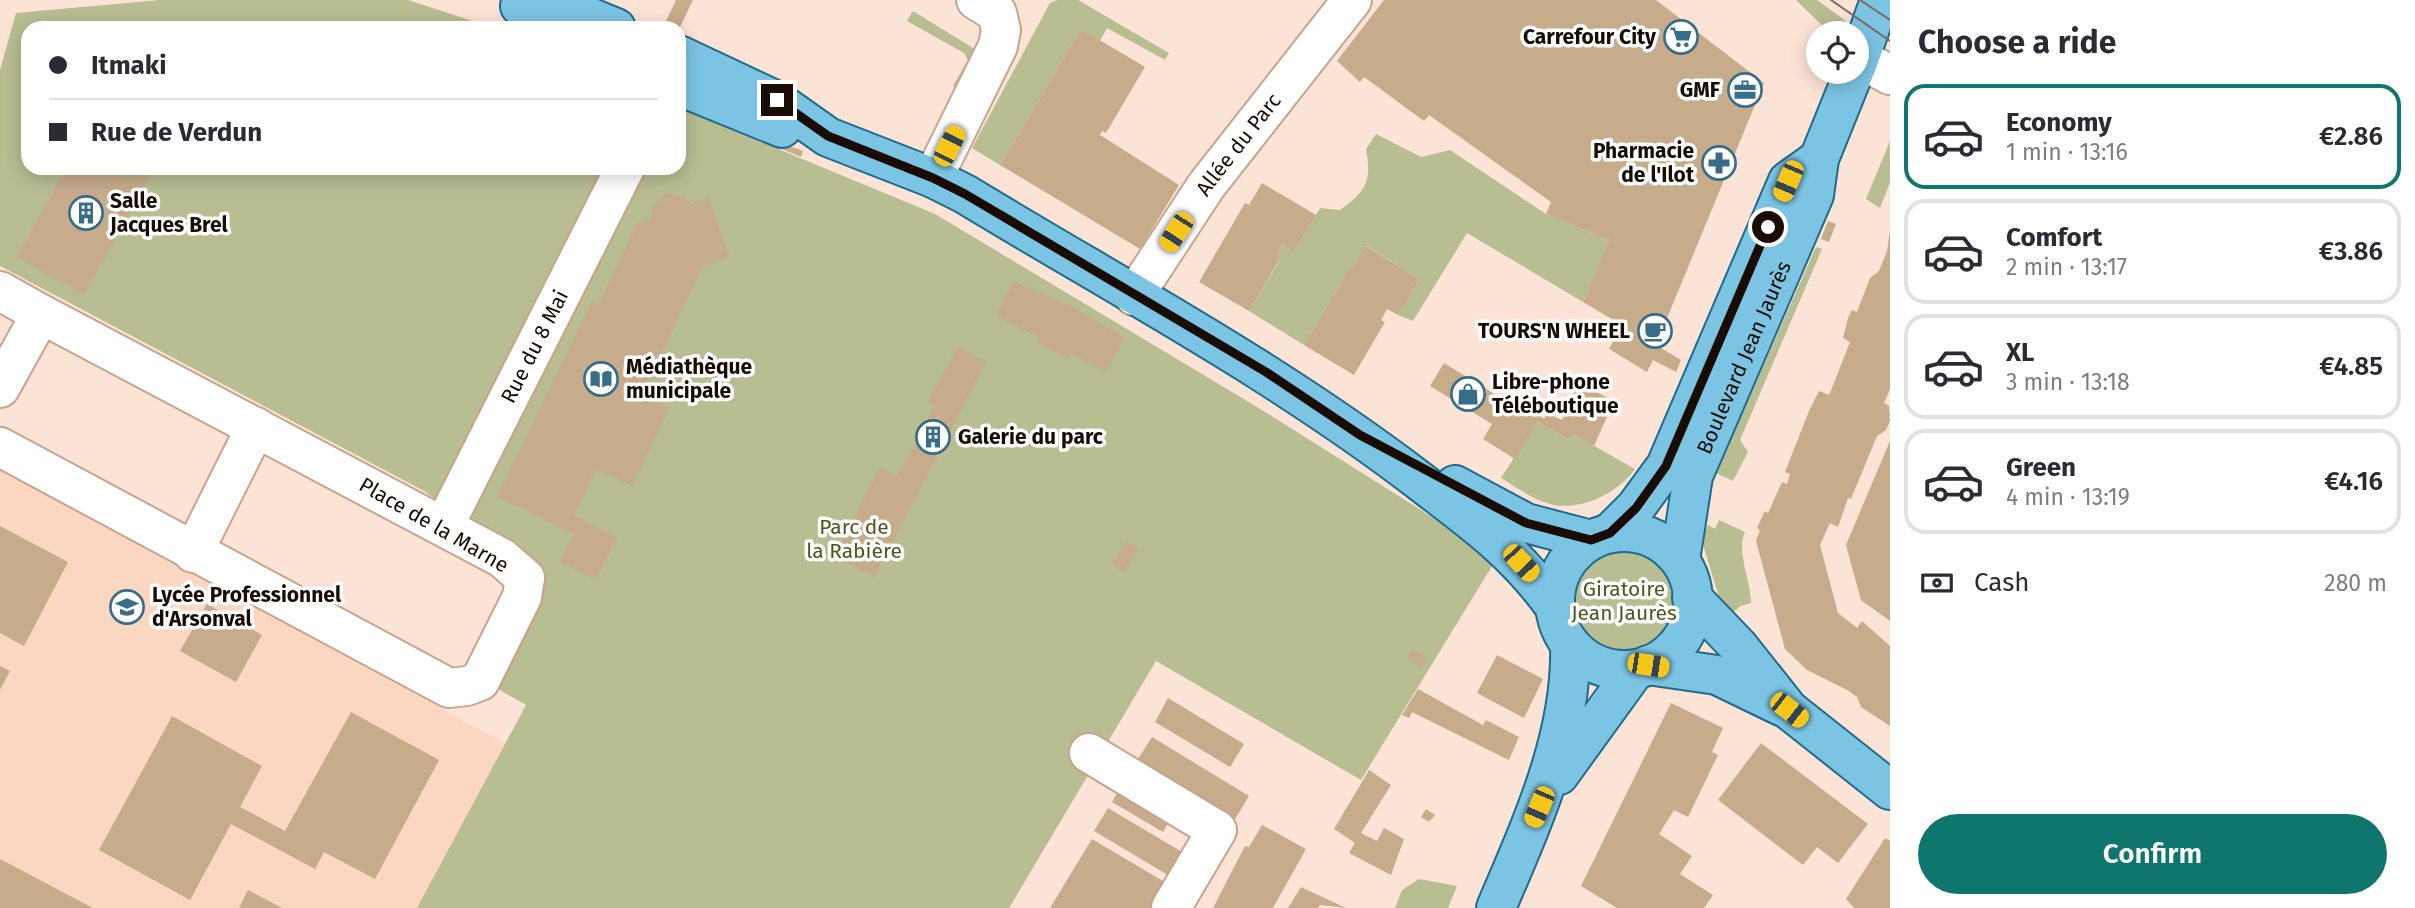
<!DOCTYPE html>
<meta charset="utf-8">
<style>
:root{--surface:#fff;--page:#f7f7f7;--text:#2b2b33;--muted:#7c7c81;--line:#e1e1e2;--accent:#0f766e}
body{margin:0;font-family:"Fira Sans",sans-serif;background:var(--page);color:var(--text);height:100vh;display:flex;flex-direction:column;font-size:26px;white-space:nowrap}
*{box-sizing:border-box;margin:0}
p{font-size:23px;color:var(--muted)}
.icon{flex:none;width:38px;height:38px;fill:none;stroke:currentColor;stroke-width:2;stroke-linecap:round;stroke-linejoin:round}
.map{position:relative;flex:1;overflow:hidden}
.side{display:flex;flex-direction:column;background:var(--surface);width:525px}
.side>*{flex:none}
.hud{position:absolute;left:21px;top:21px;width:665px;height:154px;border-radius:21px;box-shadow:0 4px 18px #0003;display:grid;align-content:center;height:154px;padding:0 28px;background:var(--surface)}
.tools{position:absolute;left:1806px;top:21px;display:grid;gap:14px}
.tools a{display:grid;place-items:center;width:63px;height:63px;border-radius:50%;background:var(--surface);box-shadow:0 4px 18px #0003;font-size:35px}
.end{position:absolute;width:32px;height:32px;margin:-16px;border:9px solid #190c05;background:#fff;box-shadow:0 0 0 4px #fff}
.from{border-radius:50%}
.car{position:absolute;width:21px;height:42px;margin:-21px -10px;border-radius:9px;box-shadow:0 0 5px 2px #0007;background:linear-gradient(#f5c518 24%,#345 0 40%,#f5c518 0 76%,#345 0 86%,#f5c518 0)}
.hud b{display:flex;align-items:center;gap:24px;height:66px;font-size:26px}
.hud b+b{border-top:2px solid var(--line)}
.hud i{width:18px;height:18px;background:var(--text)}
ul{padding:0;list-style:none}
li{display:flex;align-items:center;gap:21px;height:105px;margin:0 14px 10px;padding:0 14px;border:4px solid var(--line);border-radius:21px}
li div{flex:1}
li b{display:block;font-size:26px}
li em{font-style:normal;font-weight:600}
li.selected{border-color:var(--accent)}
li>.icon{width:63px;height:63px;stroke-width:1.5}
h2{padding:0 28px;font-size:32px;line-height:84px}
.pay{display:flex;align-items:center;gap:18px;height:77px;padding:0 28px;font-size:26px}
.pay p{margin-inline-start:auto}
.button{display:flex;gap:14px;margin-top:auto;padding:14px 28px}
.button a{flex:1;height:80px;border-radius:42px;background:var(--accent);color:#fff;font-size:28px;font-weight:600;line-height:80px;text-align:center}
main{display:flex;flex:1;min-height:0}
.map>svg:first-child{display:block}
.built{fill:#fbd6c0}
.green{fill:#b8bd92}
.building{fill:#c6ac8b}
.lines{fill:none;stroke-linecap:round;stroke-linejoin:round}
.minor-casing{stroke:#c8a38d;stroke-width:42}
.major-casing{stroke:#216a8a;stroke-width:42}
.minor{stroke:#fff;stroke-width:38}
.major{stroke:#7cc4e3;stroke-width:38}
.tram{stroke:#7c6a60;stroke-width:2}
.route{stroke:#190c05;stroke-width:9}
.labels{text-anchor:middle;dominant-baseline:central;stroke-width:7;stroke-linejoin:round;paint-order:stroke}
.poi-label{font-size:21px;font-weight:bold;fill:#190c05;stroke:#fff;text-anchor:start}
.street-label{font-size:21px;fill:#190c05;stroke:#fff}
.park-label{font-size:21px;fill:#50551f;stroke:#fff}
</style>
<main>
<div class="map">
<svg width="1890" height="908" viewBox="0 0 1890 908">
<rect width="100%" height="100%" fill="#fbe3d5"/>
<path class="built" d="M0,469L506,744L417,908H0Z"/>
<g class="green">
<path d="M160,0H408L494,28H28V168H679V108L935,214L1267,413L1497,558L1361,780L1156,661L1009,908H417L526,705L491,685L532,607L482,534L424,491L0,266V70L16,13Z"/>
<path d="M1057,0H1078L1169,53L1165,60L1107,28L1100,41L1081,29L1000,165L972,148L1050,3Z"/>
<path d="M1796,0H1817L1846,21L1841,33H1830Z"/>
<path d="M913,11L981,53L961,92L953,86L968,60L964,53L907,21Z"/>
<path d="M1376,134L1421,157L1450,150L1546,214L1609,240L1583,302L1467,233L1413,321L1398,315L1420,279L1367,246L1353,268L1350,267L1304,345L1249,311L1280,260L1276,256L1282,245L1294,252L1320,208L1340,210C1366,191 1372,182 1366,149Z"/>
<path d="M1890,141V182L1880,208L1866,199Z"/>
<path d="M1816,247L1822,249L1740,440L1748,452L1733,481L1716,473Z"/>
<path d="M1537,422L1570,440L1573,434L1635,469C1619,492 1584,510 1554,505C1536,502 1516,487 1501,478Z"/>
<path d="M1719,520L1745,532C1736,552 1751,580 1751,603L1740,606L1730,616L1722,607L1701,538L1708,525L1715,529Z"/>
<circle cx="1624" cy="601" r="52"/>
<path d="M1419,879L1457,886L1448,908H1395L1402,890Z"/>
</g>
<g class="building">
<path d="M676,0H693L680,27L666,21Z"/>
<path d="M1384,0H1656L1764,83L1656,345L1681,360L1676,372L1653,360L1647,372L1609,349L1622,325L1583,302L1609,240L1546,214L1551,202L1429,115L1424,121L1364,77L1360,82L1337,61Z"/>
<path d="M1081,29L1145,67L1106,133L1102,131L1100,135L1179,185L1140,249L1000,165Z"/>
<path d="M784,144L803,151L801,157L782,149Z"/>
<path d="M66,168H155L84,295L17,257Z"/>
<path d="M1262,183L1316,215L1294,252L1282,245L1276,256L1280,259L1249,311L1199,282L1245,203L1249,205Z"/>
<path d="M666,193L683,196L691,204L709,198L729,256L702,267L642,395L669,408L632,486L596,469L574,515L617,537L596,579L560,562L574,534L497,497L592,301L599,304L637,224L652,218L653,206Z"/>
<path d="M1828,221L1836,224L1829,242L1821,239Z"/>
<path d="M1890,230V389L1884,403L1889,406L1890,421L1886,430L1877,436L1851,499L1848,498L1838,527L1830,523L1820,545L1838,613L1857,628L1862,621L1890,646V726L1861,707L1857,697L1849,691L1807,670L1785,649L1756,541L1760,530L1757,528L1765,511L1768,513L1782,482L1787,484L1790,474L1785,472L1809,411L1819,391L1829,395L1834,383L1850,342L1843,338L1848,318L1852,310L1857,312L1870,278L1879,271L1887,251Z"/>
<path d="M1366,246L1420,279L1398,315L1387,309L1381,320L1385,322L1354,375L1304,345L1350,267L1353,268Z"/>
<path d="M1014,281L1072,307L1124,337L1106,372L1071,354L1068,359L1036,343L1039,337L996,316Z"/>
<path d="M958,347L986,362L874,577L834,556L880,468L897,477L935,406L928,402Z"/>
<path d="M1444,363L1506,401L1509,396L1522,404L1526,396L1536,401L1531,409L1544,419L1548,414L1562,420L1579,383L1614,401L1594,446L1573,434L1570,440L1537,422L1515,459L1483,439L1492,424L1430,386Z"/>
<path d="M1890,441V621L1861,600L1846,545Z"/>
<path d="M0,526L68,562L24,646L0,633Z"/>
<path d="M1126,542L1138,549L1124,572L1112,564Z"/>
<path d="M207,604L262,635L236,682L180,651Z"/>
<path d="M1412,649L1427,658L1422,667L1407,658Z"/>
<path d="M1497,655L1543,679L1524,718L1477,693Z"/>
<path d="M0,666L10,671L0,690Z"/>
<path d="M1418,689L1483,725L1486,720L1519,737L1509,760L1412,712L1409,718L1402,715Z"/>
<path d="M1168,698L1244,744L1230,767L1155,722Z"/>
<path d="M1671,703L1723,728L1712,752L1718,755L1688,817L1674,810L1659,834L1692,856L1680,874L1713,895L1704,908H1617L1581,886Z"/>
<path d="M351,712L439,760L375,879L324,852L315,869L231,824L190,900L99,850L172,716L262,766L240,807L285,831Z"/>
<path d="M1152,737L1249,796L1234,821L1136,762Z"/>
<path d="M1761,743L1868,824L1838,863L1817,847L1803,865L1718,800Z"/>
<path d="M1369,770L1391,785L1361,833L1377,841L1384,828L1404,839L1391,875L1349,853L1355,843L1334,829Z"/>
<path d="M1120,788L1171,818L1163,832L1112,802Z"/>
<path d="M1108,808L1187,855L1173,878L1094,831Z"/>
<path d="M1426,809L1435,815L1429,822L1421,817Z"/>
<path d="M1262,825L1306,849L1273,908H1213L1245,846L1249,847Z"/>
<path d="M1885,838L1890,841V908H1854L1846,899Z"/>
<path d="M1092,839L1168,884L1154,908H1050Z"/>
<path d="M0,859L93,908H0Z"/>
<path d="M1301,887L1346,908L1320,905L1318,908H1288Z"/>
<path d="M248,890L282,908H239Z"/>
</g>
<g class="lines">
<g class="minor-casing">
<g id="minor">
<path d="M1859,58L1890,75"/>
<path d="M933,178L998,46L1001,30L997,13L976,0"/>
<path d="M0,291L41,314L0,388"/>
<path id="s1" d="M1134,296L1206,186L1352,0"/>
<path d="M0,447L449,688L467,686L480,681L522,597L525,578L502,558L41,314"/>
<path id="s2" d="M444,526L625,168"/>
<path d="M193,553L256,427"/>
<path d="M1089,753L1217,830L1171,908"/>
</g>
</g>
<g class="major-casing">
<g id="major">
<path d="M520,6L577,12L616,28"/>
<path d="M679,55L777,101L828,137L933,178L965,194C1118,287 1278,372 1421,482C1474,523 1515,551 1555,607"/>
<path d="M1857,65L1880,0"/>
<path d="M679,86L782,128"/>
<path d="M1455,485L1526,523L1591,540"/>
<circle cx="1624" cy="601" r="69"/>
<path d="M1610,533L1636,507L1666,466L1788,181L1819,159"/>
<path id="s3" d="M1680,560L1693,476L1814,195L1819,159L1854,72"/>
<path d="M1692,598L1739,647L1789,710L1890,790"/>
<path d="M1648,665L1717,675L1781,706"/>
<path d="M1559,775L1635,670"/>
<path d="M1496,908C1531,825 1573,736 1570,644"/>
</g>
</g>
<use href="#minor" class="minor"/>
<use href="#major" class="major"/>
<g class="tram">
<path d="M1831,0L1890,41"/>
<path d="M1860,0L1890,20"/>
</g>
</g>
<g class="lines">
<path class="route" d="M777,100L828,136L933,178L965,194L1266,372L1360,435L1526,523L1591,540L1610,533L1636,508L1666,466L1768,227"/>
</g>
<defs>
<g id="supermarket-ring" transform="scale(1.75)"><circle r="9.5" fill="#fff" stroke="#386d89" stroke-width="1.5"/><path d="M-6-5.5h2.5l.6 2H6L4.5 2H-2.5L-4.4-4H-6ZM-1.5 3.2a1.3 1.3 0 1 0 .1 0ZM3 3.2a1.3 1.3 0 1 0 .1 0Z" fill="#386d89"/></g>
<g id="office-ring" transform="scale(1.75)"><circle r="9.5" fill="#fff" stroke="#386d89" stroke-width="1.5"/><path d="M-6-3h4V-5.5h4V-3h4V5H-6ZM-1-4.5V-3h2v-1.5ZM-6 0V1H6V0Z" fill="#386d89"/></g>
<g id="pharmacy-ring" transform="scale(1.75)"><circle r="9.5" fill="#fff" stroke="#386d89" stroke-width="1.5"/><path d="M-2-6h4v4h4v4h-4v4h-4v-4h-4v-4h4Z" fill="#386d89"/></g>
<g id="building-ring" transform="scale(1.75)"><circle r="9.5" fill="#fff" stroke="#386d89" stroke-width="1.5"/><path d="M-4-6H4V6H1V3H-1V6H-4ZM-2.5-4.3h1.7v1.8h-1.7ZM.8-4.3h1.7v1.8H.8ZM-2.5-1h1.7V.8h-1.7ZM.8-1h1.7V.8H.8Z" fill="#386d89"/></g>
<g id="cafe-ring" transform="scale(1.75)"><circle r="9.5" fill="#fff" stroke="#386d89" stroke-width="1.5"/><path d="M-5.5-4.5H6V0H3Q3 3.5 0 3.5H-2.5Q-5.5 3.5-5.5 0ZM3-3.2v2h1.7v-2ZM-6 4.5H4V6H-6Z" fill="#386d89"/></g>
<g id="library-ring" transform="scale(1.75)"><circle r="9.5" fill="#fff" stroke="#386d89" stroke-width="1.5"/><path d="M-6-4Q-3-5.5-.7-3.5V5Q-3 3-6 4ZM6-4Q3-5.5 .7-3.5V5Q3 3 6 4Z" fill="#386d89"/></g>
<g id="shop-ring" transform="scale(1.75)"><circle r="9.5" fill="#fff" stroke="#386d89" stroke-width="1.5"/><path d="M-5-2.5h2.3a2.7 3.5 0 0 1 5.4 0H5L5.5 6h-11ZM-1.5-2.5h3a1.5 2.3 0 0 0-3 0Z" fill="#386d89"/></g>
<g id="school-ring" transform="scale(1.75)"><circle r="9.5" fill="#fff" stroke="#386d89" stroke-width="1.5"/><path d="M0-5L7-2L0 1L-7-2ZM-4 1L0 2.5L4 1V4Q0 6-4 4Z" fill="#386d89"/></g>
</defs>
<g fill-rule="evenodd">
<use href="#supermarket-ring" x="1681" y="37"/>
<use href="#office-ring" x="1745" y="90"/>
<use href="#pharmacy-ring" x="1719" y="163"/>
<use href="#building-ring" x="86" y="213"/>
<use href="#cafe-ring" x="1655" y="331"/>
<use href="#library-ring" x="601" y="379"/>
<use href="#shop-ring" x="1468" y="394"/>
<use href="#building-ring" x="933" y="437"/>
<use href="#school-ring" x="127" y="607"/>
</g>
<g class="labels">
<g class="poi-label">
<text x="1656" y="37" text-anchor="end">Carrefour City</text>
<text x="1720" y="90" text-anchor="end">GMF</text>
<text x="1694" y="151" text-anchor="end">Pharmacie<tspan x="1694" dy="24">de l'Ilot</tspan></text>
<text x="110" y="201">Salle<tspan x="110" dy="24">Jacques Brel</tspan></text>
<text x="1630" y="331" text-anchor="end">TOURS'N WHEEL</text>
<text x="626" y="367">Médiathèque<tspan x="626" dy="24">municipale</tspan></text>
<text x="1492" y="382">Libre-phone<tspan x="1492" dy="24">Téléboutique</tspan></text>
<text x="958" y="437">Galerie du parc</text>
<text x="152" y="595">Lycée Professionnel<tspan x="152" dy="24">d'Arsonval</tspan></text>
</g>
<g class="street-label">
<text stroke="none"><textPath href="#s1" startOffset="184">Allée du Parc</textPath></text>
<text stroke="none"><textPath href="#s2" startOffset="201">Rue du 8 Mai</textPath></text>
<text stroke="none"><textPath href="#s3" startOffset="214">Boulevard Jean Jaurès</textPath></text>
<text transform="translate(434 525) rotate(30)">Place de la Marne</text>
</g>
<g class="park-label">
<text x="854" y="527">Parc de<tspan x="854" dy="24">la Rabière</tspan></text>
<text x="1624" y="589">Giratoire<tspan x="1624" dy="24">Jean Jaurès</tspan></text>
</g>
</g>
</svg>
<div class="tools">
<a><svg class="icon" aria-label="locate" viewBox="0 0 24 24"><circle cx="12" cy="12" r="6"/><path d="M12 2v4M12 18v4M2 12h4M18 12h4"/></svg></a>
</div>
<i class="end from" style="left:1768px;top:227px"></i>
<i class="end" style="left:777px;top:100px"></i>
<i class="car" style="left:949px;top:146px;rotate:27deg"></i>
<i class="car" style="left:1788px;top:181px;rotate:203deg"></i>
<i class="car" style="left:1176px;top:232px;rotate:213deg"></i>
<i class="car" style="left:1521px;top:563px;rotate:137deg"></i>
<i class="car" style="left:1648px;top:665px;rotate:99deg"></i>
<i class="car" style="left:1789px;top:710px;rotate:128deg"></i>
<i class="car" style="left:1539px;top:807px;rotate:203deg"></i>
<div class="hud">
<b><i class="from"></i>Itmaki</b>
<b><i></i>Rue de Verdun</b>
</div>
</div>
<section class="side">
<h2>Choose a ride</h2>
<ul>
<li class="selected"><svg class="icon" aria-label="car" viewBox="0 0 24 24"><path d="M5 17H2v-5l4-1 3-4h7l3 4 3 1v5h-3M9 17h6M6 11h13"/><circle cx="7" cy="17" r="2"/><circle cx="17" cy="17" r="2"/></svg><div><b>Economy</b><p>1 min · 13:16</p></div><em>€2.86</em></li>
<li><svg class="icon" aria-label="car" viewBox="0 0 24 24"><path d="M5 17H2v-5l4-1 3-4h7l3 4 3 1v5h-3M9 17h6M6 11h13"/><circle cx="7" cy="17" r="2"/><circle cx="17" cy="17" r="2"/></svg><div><b>Comfort</b><p>2 min · 13:17</p></div><em>€3.86</em></li>
<li><svg class="icon" aria-label="car" viewBox="0 0 24 24"><path d="M5 17H2v-5l4-1 3-4h7l3 4 3 1v5h-3M9 17h6M6 11h13"/><circle cx="7" cy="17" r="2"/><circle cx="17" cy="17" r="2"/></svg><div><b>XL</b><p>3 min · 13:18</p></div><em>€4.85</em></li>
<li><svg class="icon" aria-label="car" viewBox="0 0 24 24"><path d="M5 17H2v-5l4-1 3-4h7l3 4 3 1v5h-3M9 17h6M6 11h13"/><circle cx="7" cy="17" r="2"/><circle cx="17" cy="17" r="2"/></svg><div><b>Green</b><p>4 min · 13:19</p></div><em>€4.16</em></li>
</ul>
<div class="pay"><svg class="icon" aria-label="cash" viewBox="0 0 24 24"><path d="M3 7h18v10H3z"/><circle cx="12" cy="12" r="2"/></svg>Cash<p>280 m</p></div>
<div class="button"><a>Confirm</a></div>
</section>
</main>
